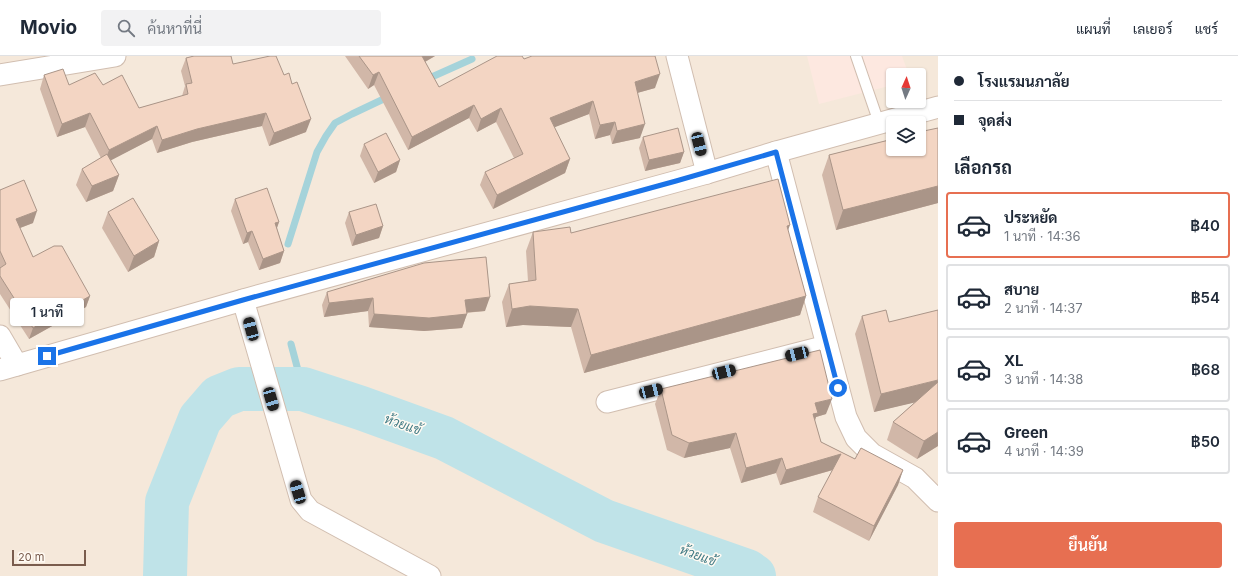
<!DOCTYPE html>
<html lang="th">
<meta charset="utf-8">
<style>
:root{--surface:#fff;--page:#f2f2f3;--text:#1f2937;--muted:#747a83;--line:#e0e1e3;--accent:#e76f51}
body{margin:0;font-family:Inter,Sarabun,sans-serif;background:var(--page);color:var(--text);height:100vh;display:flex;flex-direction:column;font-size:15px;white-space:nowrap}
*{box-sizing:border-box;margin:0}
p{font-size:13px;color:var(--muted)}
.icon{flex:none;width:22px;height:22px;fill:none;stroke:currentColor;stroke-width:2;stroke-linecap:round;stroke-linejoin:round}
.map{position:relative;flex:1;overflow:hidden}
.details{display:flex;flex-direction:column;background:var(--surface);width:300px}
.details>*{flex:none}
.hud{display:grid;align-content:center;height:88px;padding:0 16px;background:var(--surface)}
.needle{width:26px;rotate:3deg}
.controls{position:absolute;left:886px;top:12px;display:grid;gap:8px}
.controls a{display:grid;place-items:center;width:40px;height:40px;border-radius:4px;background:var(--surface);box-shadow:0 1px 3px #0004;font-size:20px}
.scale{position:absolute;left:12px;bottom:10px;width:74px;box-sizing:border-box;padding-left:4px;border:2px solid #7a5c4d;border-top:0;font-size:11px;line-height:14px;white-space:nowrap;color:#7a5c4d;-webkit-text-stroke:3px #fffaf3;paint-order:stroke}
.end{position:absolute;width:18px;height:18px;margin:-9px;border:5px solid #1a73e8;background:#fff;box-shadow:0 0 0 2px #fff}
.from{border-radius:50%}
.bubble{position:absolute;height:28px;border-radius:4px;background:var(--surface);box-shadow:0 1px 3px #0004;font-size:13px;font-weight:600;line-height:28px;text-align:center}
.car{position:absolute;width:12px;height:24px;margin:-12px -6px;border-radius:5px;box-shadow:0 0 3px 1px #0007;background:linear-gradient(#222 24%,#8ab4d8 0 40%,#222 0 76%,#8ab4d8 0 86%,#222 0)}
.hud b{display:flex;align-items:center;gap:14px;height:38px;font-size:15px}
.hud b+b{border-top:1px solid var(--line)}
.hud i{width:10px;height:10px;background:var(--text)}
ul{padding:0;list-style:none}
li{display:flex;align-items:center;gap:12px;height:66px;margin:0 8px 6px;padding:0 8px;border:2px solid var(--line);border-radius:4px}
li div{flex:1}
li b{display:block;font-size:15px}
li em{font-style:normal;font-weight:600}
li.current{border-color:var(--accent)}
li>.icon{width:36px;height:36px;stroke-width:1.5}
h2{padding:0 16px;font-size:18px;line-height:48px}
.button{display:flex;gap:8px;margin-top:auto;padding:8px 16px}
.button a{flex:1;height:46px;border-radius:4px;background:var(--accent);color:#fff;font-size:16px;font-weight:600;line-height:46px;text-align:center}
header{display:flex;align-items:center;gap:24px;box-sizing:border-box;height:56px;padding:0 20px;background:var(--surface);border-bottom:1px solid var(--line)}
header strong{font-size:19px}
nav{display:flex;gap:22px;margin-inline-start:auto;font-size:14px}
.search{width:280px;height:36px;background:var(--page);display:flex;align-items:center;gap:10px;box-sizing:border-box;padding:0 14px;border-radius:4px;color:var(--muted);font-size:15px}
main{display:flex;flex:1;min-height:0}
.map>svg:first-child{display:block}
.residential{fill:#f5e8da;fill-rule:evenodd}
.commercial{fill:#fde8e0}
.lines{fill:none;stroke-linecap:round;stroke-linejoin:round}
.stream{stroke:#a5d3da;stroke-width:7}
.river{stroke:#bfe3e8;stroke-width:44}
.service-casing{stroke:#d1beb0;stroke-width:12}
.minor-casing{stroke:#d1beb0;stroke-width:23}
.service{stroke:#fff;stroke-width:10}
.minor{stroke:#fff;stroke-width:21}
.wall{fill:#d1b7a8}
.shaded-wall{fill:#aa9588}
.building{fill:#f3d5c3;stroke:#aa9588}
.route{stroke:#1a73e8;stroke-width:5}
.labels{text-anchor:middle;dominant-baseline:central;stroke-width:3;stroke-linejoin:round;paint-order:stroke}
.water-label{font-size:13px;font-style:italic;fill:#437c86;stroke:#fffaf3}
</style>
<header>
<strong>Movio</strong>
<div class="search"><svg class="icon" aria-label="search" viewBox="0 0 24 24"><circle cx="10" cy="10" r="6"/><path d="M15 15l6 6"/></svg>ค้นหาที่นี่</div>
<nav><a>แผนที่</a><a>เลเยอร์</a><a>แชร์</a></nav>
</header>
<main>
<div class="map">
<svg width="938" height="520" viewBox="0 0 938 520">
<rect width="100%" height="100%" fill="#fdf6ec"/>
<path class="residential" d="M0,0H938V520H0ZM893,19H919V45H893ZM893,67H919V93H893Z"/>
<path class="commercial" d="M807,0H902L909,19H893V29L819,48Z"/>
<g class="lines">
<g class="stream">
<path d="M425,24L472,3"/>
<path d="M288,188L317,96L326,80L335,67L352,58L390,40"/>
<path d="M291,288L303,333"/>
</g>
<path class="river" d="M165,520L167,446L200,363L219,341L239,333H303L361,352L444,382L604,465L747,515L754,520"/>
<g class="service-casing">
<path id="service" d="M856,0L879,67"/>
</g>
<g class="minor-casing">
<g id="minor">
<path d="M677,0L707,117"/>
<path d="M0,19L115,0"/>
<path d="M776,96L846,361L856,382L872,398L915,422L938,445"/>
<path d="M243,244L301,444L310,455L430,520"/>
<path d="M0,280L17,309"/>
<path d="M0,314L243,244L707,117L776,96L938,51"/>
<path d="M607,346L827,290"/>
</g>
</g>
<use href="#service" class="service"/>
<use href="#minor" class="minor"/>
</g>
<g class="wall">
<path d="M345,0H435L425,6L439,31L524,3L655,32L637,37L640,82L612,88L610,79L595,83L589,58L554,71L570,103L565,117L493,153L480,129L485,116L514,102L496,66L477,76L469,62L408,94L374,29L368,33Z"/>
<path d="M186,2L233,8L306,76L269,90L262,70L192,86L157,97L152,83L110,104L119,119L113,135L86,146L76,129L82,113L101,102L85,71L57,81L40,33L44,19L69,29H103L139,52L182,40L185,30L181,15Z"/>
<path d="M938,72V147L836,174L822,119L829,99Z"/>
<path d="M643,81L684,96L680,107L645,115L639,92Z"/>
<path d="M364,88L400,104L396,116L374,127L360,100Z"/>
<path d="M0,134L33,167L20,172L33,201L90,240L86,251L29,283L0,238Z"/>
<path d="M235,143L279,166L277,172L284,195L280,207L259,214L248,186L243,188L231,155Z"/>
<path d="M108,156L159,185L154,201L128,216L102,172Z"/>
<path d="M349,156L383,170L379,182L352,190L345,167Z"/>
<path d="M788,175L806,240L800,259L584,317L571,271L523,269L506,271L502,246L509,228L528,225L526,195L533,176L571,177Z"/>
<path d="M327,236L485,255L466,257L467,258L462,272L424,275L369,271L368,255L324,261L322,249Z"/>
<path d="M862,260L889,266L938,390L917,403L887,384L893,366L915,346L874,356L855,278Z"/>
<path d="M661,333L826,358L816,361L815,365L821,386L855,403L903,414L898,429L869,485L813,456L818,441L833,414L780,429L776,417L741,427L730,392L684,402L667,394L655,348Z"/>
</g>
<g class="shaded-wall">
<path d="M420,0H435L416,11Z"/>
<path d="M379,16L374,29L368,33L373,19Z"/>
<path d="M660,18L655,32L630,39L635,26Z"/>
<path d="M593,45L589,58L545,75L550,62Z"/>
<path d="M474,49L469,62L408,94L412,81Z"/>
<path d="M501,52L496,66L477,76L481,63Z"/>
<path d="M90,57L85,71L57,81L62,68Z"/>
<path d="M266,57L262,70L192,86L157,97L162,84L197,73Z"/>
<path d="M311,63L306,76L269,90L274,77Z"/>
<path d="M615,66L610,79L595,83L600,69Z"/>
<path d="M645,68L640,82L612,88L617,75Z"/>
<path d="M157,70L152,83L104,108L109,94Z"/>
<path d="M684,96L680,107L645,115L649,104Z"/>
<path d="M570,103L565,117L493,153L497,139Z"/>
<path d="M400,104L396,116L374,127L378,116Z"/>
<path d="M119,119L113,135L86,146L92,130Z"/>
<path d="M938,130V147L836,174L843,154Z"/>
<path d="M37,155L33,167L12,175L16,163Z"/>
<path d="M279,166L275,177V167Z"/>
<path d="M790,169L783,188L787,170Z"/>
<path d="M383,170L379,182L352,190L356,179Z"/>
<path d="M252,175L248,186L243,188L247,177Z"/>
<path d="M159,185L154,201L128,216L134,200Z"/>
<path d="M284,195L280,207L259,214L263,203Z"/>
<path d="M90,240L86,251L29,283L33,272Z"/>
<path d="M806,240L800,259L584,317L591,299Z"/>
<path d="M490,241L485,255L460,257L465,244Z"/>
<path d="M373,242L368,255L324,261L329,247Z"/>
<path d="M530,250L578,253L571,271L523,269L506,271L512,253Z"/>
<path d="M374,258H467L462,272L424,275L369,271Z"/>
<path d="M938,324V331L934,342L874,356L881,338Z"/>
<path d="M832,343L826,358L816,361L812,372L810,362L815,347Z"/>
<path d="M938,376V390L917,403L924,385Z"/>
<path d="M736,377L730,392L684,402L689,387Z"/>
<path d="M841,398L836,413L780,429L786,414Z"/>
<path d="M782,402L776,417L741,427L746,412Z"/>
<path d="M903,414L898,429L869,485L874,470Z"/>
</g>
<g class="building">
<path d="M194,0H231L233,8L270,0H276L284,19L289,17L292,28L297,26L311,63L274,77L266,57L197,73L162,84L157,70L109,94L90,57L62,68L44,19L63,13L69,29L95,17L103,29L122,19L139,52L188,38L186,28L192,27L186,2Z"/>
<path d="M359,0H422L439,31L497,0H522L524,3L532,0H655L660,18L635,26L645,68L617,75L615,66L600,69L593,45L550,62L570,103L497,139L485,116L523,98L501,52L481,63L474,49L412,81L379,16L373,19Z"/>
<path d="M678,72L684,96L649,104L643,81Z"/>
<path d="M938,72V130L843,154L829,99L893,83V93H919V76Z"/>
<path d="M386,77L400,104L378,116L364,88Z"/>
<path d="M107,98L119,119L92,130L82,113Z"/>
<path d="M778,123L790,169L787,170L806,240L591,299L578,253L530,250L512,253L509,228L536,224L533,176L570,171L571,177Z"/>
<path d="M24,124L37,155L16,163L33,201L54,190H62L90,240L33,272L0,220V212L6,208L0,195V134Z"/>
<path d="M267,132L279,166L275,167L284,195L263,203L252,175L247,177L235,143Z"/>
<path d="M133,142L159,185L134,200L108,156Z"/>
<path d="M376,148L383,170L356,179L349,156Z"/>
<path d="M486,201L490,241L465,244L467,258L429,262L374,258L373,242L329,247L327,236L424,207Z"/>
<path d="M886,254L889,266L938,254V324L881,338L862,260Z"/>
<path d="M820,294L832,343L815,347L818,357L813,358L821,386L855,403L861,392L903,414L874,470L818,441L841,398L786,414L782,402L746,412L736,377L689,387L672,379L661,333Z"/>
<path d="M938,326V376L924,385L893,366Z"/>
</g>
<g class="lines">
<path class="route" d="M47,300L243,244L676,125L776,96L838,332"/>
</g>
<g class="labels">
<g class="water-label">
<text transform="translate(403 368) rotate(19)">ห้วยแข้</text>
<text transform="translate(698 499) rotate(20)">ห้วยแข้</text>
</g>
</g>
</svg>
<div class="controls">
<a><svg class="needle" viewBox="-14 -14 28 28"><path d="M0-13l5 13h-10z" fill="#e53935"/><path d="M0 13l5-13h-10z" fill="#747a83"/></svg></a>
<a><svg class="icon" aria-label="layers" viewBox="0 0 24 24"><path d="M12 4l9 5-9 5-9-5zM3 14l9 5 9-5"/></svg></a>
</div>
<div class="scale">20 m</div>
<i class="end from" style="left:838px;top:332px"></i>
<i class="end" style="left:47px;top:300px"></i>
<div class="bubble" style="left:10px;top:242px;width:74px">1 นาที</div>
<i class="car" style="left:699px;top:88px;rotate:166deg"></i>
<i class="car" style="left:251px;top:273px;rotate:345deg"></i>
<i class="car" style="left:797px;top:298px;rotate:256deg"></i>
<i class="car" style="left:724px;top:316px;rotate:76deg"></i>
<i class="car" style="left:651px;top:335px;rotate:76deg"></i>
<i class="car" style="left:271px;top:343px;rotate:164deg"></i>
<i class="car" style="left:298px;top:436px;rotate:343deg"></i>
</div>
<section class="details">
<div class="hud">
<b><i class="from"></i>โรงแรมนภาลัย</b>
<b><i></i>จุดส่ง</b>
</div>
<h2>เลือกรถ</h2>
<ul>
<li class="current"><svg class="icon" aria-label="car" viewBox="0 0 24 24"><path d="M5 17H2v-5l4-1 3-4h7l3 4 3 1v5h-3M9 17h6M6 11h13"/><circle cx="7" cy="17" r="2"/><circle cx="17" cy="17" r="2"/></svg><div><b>ประหยัด</b><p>1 นาที · 14:36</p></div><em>฿40</em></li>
<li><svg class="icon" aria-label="car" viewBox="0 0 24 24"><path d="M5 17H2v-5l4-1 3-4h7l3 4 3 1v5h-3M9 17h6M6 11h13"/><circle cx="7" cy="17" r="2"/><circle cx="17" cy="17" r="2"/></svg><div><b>สบาย</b><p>2 นาที · 14:37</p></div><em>฿54</em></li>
<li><svg class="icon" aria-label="car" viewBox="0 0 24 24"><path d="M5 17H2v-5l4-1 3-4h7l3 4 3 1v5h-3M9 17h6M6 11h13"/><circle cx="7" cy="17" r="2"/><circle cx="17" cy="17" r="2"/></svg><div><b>XL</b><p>3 นาที · 14:38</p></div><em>฿68</em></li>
<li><svg class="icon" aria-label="car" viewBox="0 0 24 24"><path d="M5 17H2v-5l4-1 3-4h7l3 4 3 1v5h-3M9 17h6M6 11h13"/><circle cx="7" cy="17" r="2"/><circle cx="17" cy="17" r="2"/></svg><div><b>Green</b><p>4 นาที · 14:39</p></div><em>฿50</em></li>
</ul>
<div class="button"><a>ยืนยัน</a></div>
</section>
</main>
